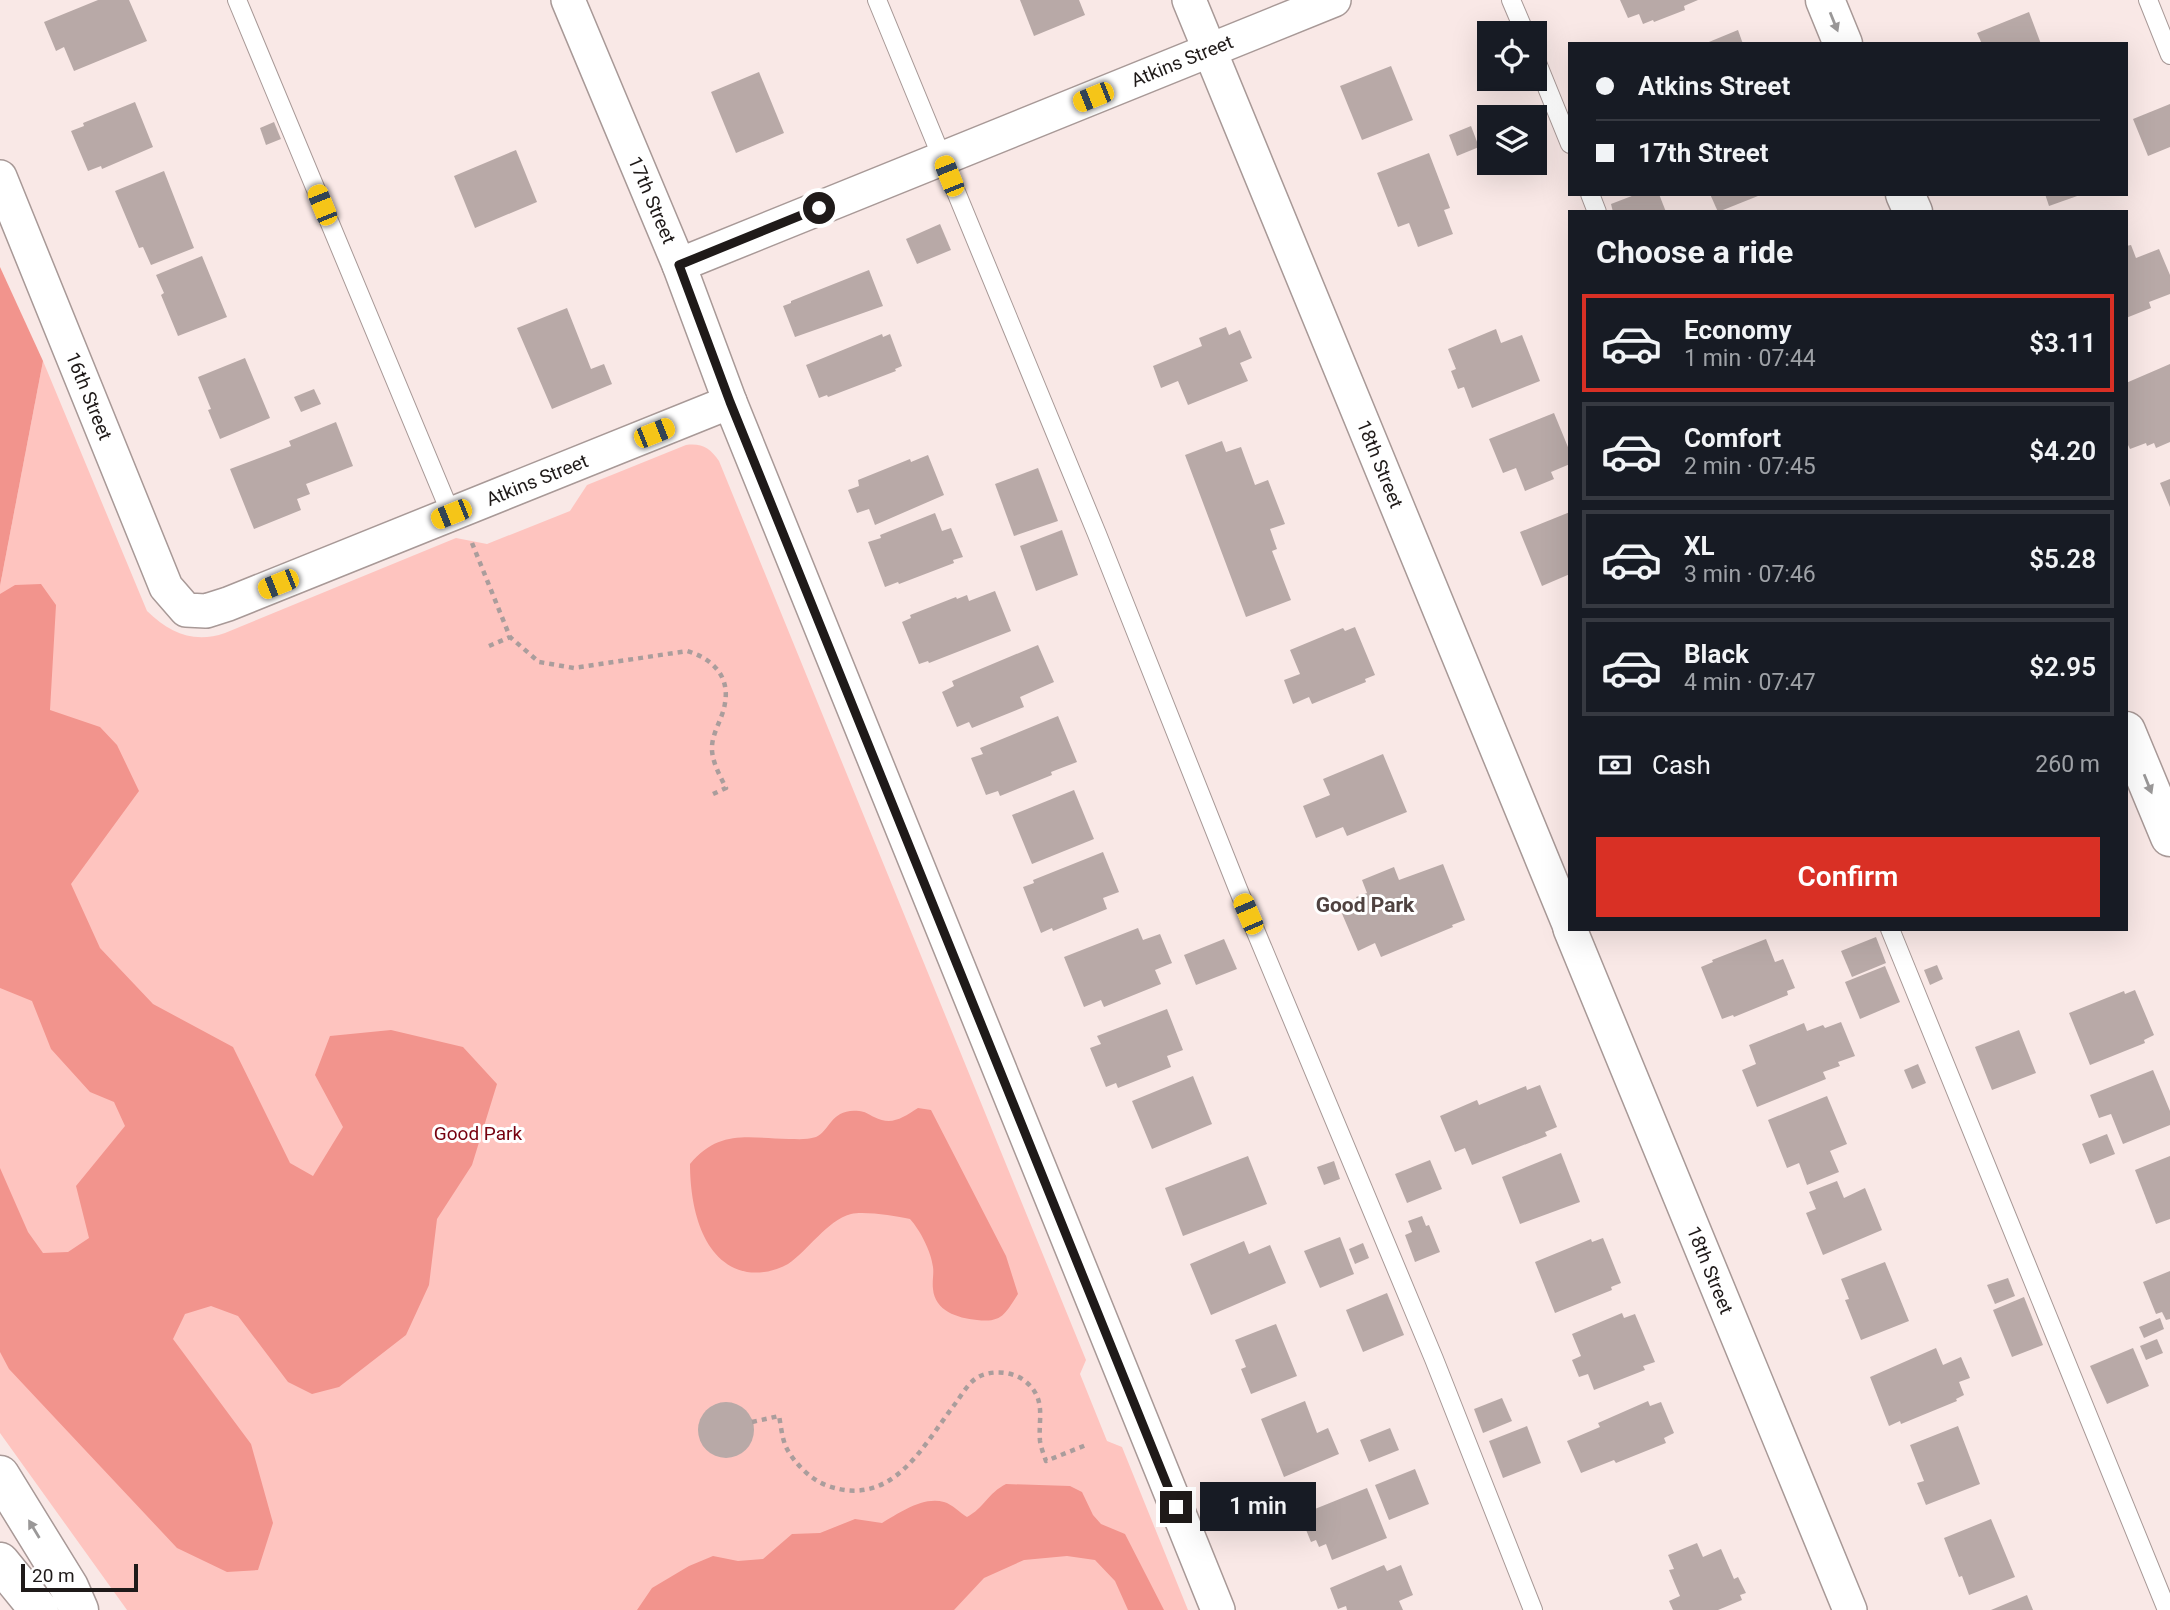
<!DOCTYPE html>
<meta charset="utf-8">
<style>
:root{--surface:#171b24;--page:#20242c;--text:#f1f3f6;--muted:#9ea1a6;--line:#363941;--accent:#d93025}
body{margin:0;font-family:Roboto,sans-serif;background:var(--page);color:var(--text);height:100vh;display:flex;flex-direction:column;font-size:26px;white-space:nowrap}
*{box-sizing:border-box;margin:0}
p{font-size:23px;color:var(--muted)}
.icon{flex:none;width:38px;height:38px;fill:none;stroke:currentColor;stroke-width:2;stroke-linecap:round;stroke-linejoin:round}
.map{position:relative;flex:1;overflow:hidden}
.side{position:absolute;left:1568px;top:210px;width:560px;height:721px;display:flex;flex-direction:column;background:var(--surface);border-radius:0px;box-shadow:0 7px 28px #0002}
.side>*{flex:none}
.hud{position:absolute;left:1568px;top:42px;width:560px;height:154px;border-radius:0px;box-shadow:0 7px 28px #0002;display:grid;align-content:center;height:154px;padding:0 28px;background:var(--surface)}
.buttons{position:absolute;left:1477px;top:21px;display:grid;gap:14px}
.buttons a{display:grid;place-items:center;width:70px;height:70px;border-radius:0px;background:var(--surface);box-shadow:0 7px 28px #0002;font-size:35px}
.scale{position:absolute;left:21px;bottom:18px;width:117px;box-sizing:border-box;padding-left:7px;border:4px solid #1f1a19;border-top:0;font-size:19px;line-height:24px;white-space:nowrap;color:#1f1a19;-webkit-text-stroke:5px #fff;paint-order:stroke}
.end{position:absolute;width:32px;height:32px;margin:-16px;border:9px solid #1f1a19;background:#fff;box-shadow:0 0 0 4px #fff}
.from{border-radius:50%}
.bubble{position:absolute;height:49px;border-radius:0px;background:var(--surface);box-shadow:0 7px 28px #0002;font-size:23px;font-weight:600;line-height:49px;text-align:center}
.car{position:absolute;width:21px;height:42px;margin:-21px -10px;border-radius:9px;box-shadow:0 0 5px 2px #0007;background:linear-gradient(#f5c518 24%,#345 0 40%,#f5c518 0 76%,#345 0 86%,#f5c518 0)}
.hud b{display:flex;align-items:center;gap:24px;height:66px;font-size:26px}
.hud b+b{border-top:2px solid var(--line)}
.hud i{width:18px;height:18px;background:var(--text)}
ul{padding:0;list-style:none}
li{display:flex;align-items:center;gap:21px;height:98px;margin:0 14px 10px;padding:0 14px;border:4px solid var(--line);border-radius:0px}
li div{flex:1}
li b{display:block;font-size:26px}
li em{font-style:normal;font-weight:600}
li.selected{border-color:var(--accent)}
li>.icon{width:63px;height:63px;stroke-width:1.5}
h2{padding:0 28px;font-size:32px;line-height:84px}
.pay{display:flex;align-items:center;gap:18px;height:77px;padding:0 28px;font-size:26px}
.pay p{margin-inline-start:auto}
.cta{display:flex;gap:14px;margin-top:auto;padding:14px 28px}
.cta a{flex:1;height:80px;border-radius:0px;background:var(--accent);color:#fff;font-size:28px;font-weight:600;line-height:80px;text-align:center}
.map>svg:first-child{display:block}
.green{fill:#fec4bf}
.forest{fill:#f2948d}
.building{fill:#b8a9a7}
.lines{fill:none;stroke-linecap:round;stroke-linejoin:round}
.service-casing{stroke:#a89997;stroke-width:20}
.minor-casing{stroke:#a89997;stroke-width:36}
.secondary-casing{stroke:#a89997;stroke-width:41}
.primary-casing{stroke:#a89997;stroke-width:41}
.path{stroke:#aa9d9c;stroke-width:4.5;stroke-dasharray:5 5;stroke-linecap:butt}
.service{stroke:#fff;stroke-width:18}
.minor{stroke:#fff;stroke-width:33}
.secondary{stroke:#fff;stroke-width:38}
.primary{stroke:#fff;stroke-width:38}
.oneway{fill:#9a9898}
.route{stroke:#1f1a19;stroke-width:9}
.labels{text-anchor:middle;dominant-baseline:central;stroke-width:6;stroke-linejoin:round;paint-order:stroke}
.street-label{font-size:19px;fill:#1f1a19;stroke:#fff}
.park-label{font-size:19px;fill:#770210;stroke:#fff}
.neighbourhood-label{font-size:21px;font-weight:bold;fill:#4f4240;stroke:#fff}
</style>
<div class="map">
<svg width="2170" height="1610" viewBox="0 0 2170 1610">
<rect width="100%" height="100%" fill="#f9e8e6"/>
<path class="green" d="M43,361L147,611C170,633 194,644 225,633L456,538L487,544L570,511L587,485L686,445C702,443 710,448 719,461L1086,1360L1080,1374L1107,1441L1122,1447L1188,1610H127L0,1433V586Z"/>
<g class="forest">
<path d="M0,267L43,361L0,586Z"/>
<path d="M41,584L56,605L50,710L100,727L117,745L139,791L71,884L100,948L153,1004L233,1047L290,1163L313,1176L343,1127L315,1075L330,1036L391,1030L463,1047L497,1084L472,1165L437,1219L429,1285L406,1335L339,1387L312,1394L288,1382L238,1316L211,1306L185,1314L173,1339L251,1444L273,1523L258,1570L227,1572L177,1548L9,1369L0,1352V1168L28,1232L43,1253L68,1252L89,1238L76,1186L125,1126L114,1102L90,1092L51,1049L32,1001L0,988V594L15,585Z"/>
<path d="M918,1108L931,1110L1006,1256L1018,1294C1005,1314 1002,1323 977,1320C957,1318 935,1311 933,1289C932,1281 934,1274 933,1267C931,1251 920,1230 910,1219C895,1216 865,1211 851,1214C826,1221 809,1250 788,1264C776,1271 761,1274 747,1272C701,1263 690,1204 690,1164C719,1129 748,1138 789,1139C797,1139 807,1140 816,1137C830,1131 831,1108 859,1111C864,1111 870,1115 874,1117C892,1126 902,1118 918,1108Z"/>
<path d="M1006,1484L1070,1486L1082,1492L1093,1515L1101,1524L1125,1534L1164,1610H1128L1115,1581L1095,1560L1067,1556L1024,1560L984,1578L954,1610H637L652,1588L689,1566L713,1556L738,1561L763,1559L792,1534L820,1533L855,1519L882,1523C899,1513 923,1496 944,1502C952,1504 960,1513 967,1517C984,1508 988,1493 1006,1484Z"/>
</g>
<g class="building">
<path d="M98,0H129L147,41L74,71L64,47L56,51L44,22Z"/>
<path d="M1020,0H1079L1085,15L1034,36Z"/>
<path d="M1620,0H1698L1684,6L1685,10L1654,22L1653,20L1643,24L1639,14L1628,18Z"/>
<path d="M2029,12L2041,44H1982L1977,33Z"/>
<path d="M1738,30L1743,44H1704Z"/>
<path d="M1391,66L1413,120L1362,140L1340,86Z"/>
<path d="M759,72L784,133L736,153L711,92Z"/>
<path d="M135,102L153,147L102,169L101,166L88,171L71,131L84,126L83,123Z"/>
<path d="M2170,104V147L2148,156L2133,119Z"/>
<path d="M274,122L281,139L266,145L260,128Z"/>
<path d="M1471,126L1479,147L1457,156L1449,135Z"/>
<path d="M516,150L537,202L475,228L454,176Z"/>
<path d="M1429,153L1450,208L1444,210L1453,234L1418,247L1409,223L1398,227L1377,173Z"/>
<path d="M164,171L194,248L151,265L143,247L139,248L115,191Z"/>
<path d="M1637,194H1659L1666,212H1613L1611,204Z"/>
<path d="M1710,194H1763L1718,212Z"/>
<path d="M2045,194H2080V195L2049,206Z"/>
<path d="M940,224L951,250L917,264L906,239Z"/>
<path d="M2131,245L2136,258L2159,249L2170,275V294L2149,302L2151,308L2126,318V246Z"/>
<path d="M202,256L227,317L178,336L161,295L164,293L156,275Z"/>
<path d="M869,270L883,306L795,337L783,306L791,303V301Z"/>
<path d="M567,308L591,369L604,364L612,384L552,409L517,328Z"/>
<path d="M1226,327L1229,335L1240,330L1252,358L1240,363L1248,381L1188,405L1178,381L1161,388L1153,366L1202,346L1199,338Z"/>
<path d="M1496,329L1501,343L1522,335L1540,381L1472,408L1464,387L1458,389L1451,371L1456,369L1448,349Z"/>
<path d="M882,334L883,337L890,334L902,366L895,369L896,371L828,397L827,395L819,398L806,365Z"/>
<path d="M245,358L270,418L220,439L208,410L211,409L198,377Z"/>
<path d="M2170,364V442L2156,448L2154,443L2147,446L2146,443L2130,449L2126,441V383Z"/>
<path d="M314,389L321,404L301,412L294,397Z"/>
<path d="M1554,413L1570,452V464L1551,472L1554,479L1525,491L1516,468L1503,473L1489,439Z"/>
<path d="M336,422L353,466L306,484L310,494L297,499L301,510L254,529L230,469L291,446L289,441Z"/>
<path d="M1222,441L1226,452L1241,447L1255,485L1268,480L1285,524L1270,529L1277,549L1272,551L1291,600L1246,617L1185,455Z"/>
<path d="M928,455L944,495L875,525L869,509L857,513L848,490L859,486L858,480L910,459L911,462Z"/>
<path d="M1038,468L1058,521L1014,536L995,484Z"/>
<path d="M2170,479V507L2160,483Z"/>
<path d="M1570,512V574L1542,586L1520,532Z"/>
<path d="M935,513L942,531L951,528L963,557L953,560L954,563L899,584L898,582L885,587L868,542L881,538L880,535Z"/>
<path d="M1062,530L1078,575L1036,591L1020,546Z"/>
<path d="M995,591L1011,631L929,663L928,661L919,664L902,622L911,618L910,615L956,597L957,599L967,595L969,601Z"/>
<path d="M1355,627L1375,675L1365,679L1366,682L1312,704L1309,697L1293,704L1284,680L1300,674L1290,650L1343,628L1345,631Z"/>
<path d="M1038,645L1054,682L1020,697L1024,707L972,728L969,722L957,727L942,692L954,686L952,681Z"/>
<path d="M1058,716L1077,762L1051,772L1052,775L1000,796L998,791L986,795L971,758L983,754L980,748Z"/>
<path d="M1383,754L1407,812L1347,836L1343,827L1316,838L1303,806L1330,795L1323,779Z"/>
<path d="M1074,790L1094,839L1032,864L1012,815Z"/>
<path d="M1103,852L1119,892L1103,898L1107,909L1053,931L1052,928L1041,933L1023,887L1034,883L1033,880Z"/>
<path d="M1443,864L1465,920L1452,925L1453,927L1381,957L1375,943L1358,951L1340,909L1358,902L1356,897L1367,893L1362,880L1394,867L1399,880Z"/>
<path d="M1138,928L1143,940L1160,934L1172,963L1155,970L1161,984L1104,1007L1101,1000L1084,1007L1064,957Z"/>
<path d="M1876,937L1886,963L1852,977L1841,951Z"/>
<path d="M1224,939L1237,969L1196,985L1184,955Z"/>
<path d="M1766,939L1775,962L1783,959L1795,988L1787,991L1788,995L1734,1017L1733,1015L1722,1019L1701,967L1713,962L1712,960Z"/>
<path d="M1937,965L1943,979L1930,985L1924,970Z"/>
<path d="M1885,966L1900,1002L1860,1019L1845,982Z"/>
<path d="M2135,990L2154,1035L2144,1040L2145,1043L2090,1065L2069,1013L2124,991L2125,994Z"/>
<path d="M1167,1009L1183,1050L1167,1056L1171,1067L1118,1088L1116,1083L1106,1087L1090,1048L1101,1044L1097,1036Z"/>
<path d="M1841,1022L1855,1056L1838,1062L1840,1066L1823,1072L1826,1079L1757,1107L1742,1070L1756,1064L1749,1045L1804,1023L1807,1031L1823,1025L1825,1028Z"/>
<path d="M2019,1030L2036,1073L1992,1090L1975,1047Z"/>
<path d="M1918,1064L1926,1083L1912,1089L1904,1070Z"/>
<path d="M2153,1070L2170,1111V1125L2123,1144L2111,1114L2099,1118L2090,1095Z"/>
<path d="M1193,1076L1212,1124L1152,1149L1132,1101Z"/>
<path d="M1540,1085L1557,1127L1545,1132L1547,1136L1472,1165L1465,1148L1455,1152L1440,1116L1477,1100L1479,1105L1526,1086L1527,1090Z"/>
<path d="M1827,1096L1847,1144L1830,1151L1839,1172L1807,1185L1799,1163L1787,1168L1768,1120Z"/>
<path d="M2107,1134L2115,1154L2090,1164L2082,1144Z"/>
<path d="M1561,1153L1580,1202L1520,1224L1502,1177Z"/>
<path d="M1248,1156L1267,1204L1183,1236L1165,1188Z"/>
<path d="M2170,1156V1219L2156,1224L2135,1170Z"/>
<path d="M1430,1160L1442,1189L1407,1203L1395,1174Z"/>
<path d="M1334,1161L1340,1179L1324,1185L1317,1167Z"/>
<path d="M1837,1181L1844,1198L1865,1188L1882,1230L1823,1255L1806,1213L1816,1209L1809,1192Z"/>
<path d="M1422,1216L1426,1226L1429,1225L1440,1252L1415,1262L1405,1235L1412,1232L1408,1221Z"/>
<path d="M1340,1237L1354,1274L1320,1288L1304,1251Z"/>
<path d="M1603,1238L1621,1283L1611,1287L1612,1290L1555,1313L1535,1262L1591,1239L1592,1242Z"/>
<path d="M1244,1241L1249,1254L1270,1245L1286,1283L1211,1315L1190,1264Z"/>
<path d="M1363,1243L1369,1258L1355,1264L1349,1249Z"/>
<path d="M1885,1262L1909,1321L1861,1340L1845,1300L1849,1299L1841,1279Z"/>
<path d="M2170,1271V1319L2166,1320L2162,1312L2156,1314L2143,1282Z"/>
<path d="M2008,1278L2015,1296L1995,1304L1987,1285Z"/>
<path d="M1387,1293L1404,1335L1363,1352L1346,1310Z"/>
<path d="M2024,1297L2043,1345L2012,1357L1993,1310Z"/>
<path d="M1622,1313L1624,1318L1635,1314L1655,1362L1643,1366L1645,1370L1594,1390L1588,1374L1579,1377L1572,1360L1581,1356L1572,1334Z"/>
<path d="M2160,1318L2164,1329L2144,1338L2139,1327Z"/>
<path d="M1276,1324L1297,1376L1251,1394L1241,1369L1246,1367L1235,1340Z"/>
<path d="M2157,1339L2163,1353L2146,1360L2140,1346Z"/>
<path d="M1936,1348L1943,1365L1961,1357L1970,1378L1959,1382L1964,1395L1956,1399L1957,1401L1901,1424L1900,1421L1889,1426L1870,1377Z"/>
<path d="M2133,1348L2149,1386L2107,1404L2090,1366Z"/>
<path d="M1502,1398L1512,1421L1483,1433L1474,1409Z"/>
<path d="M1305,1401L1317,1433L1328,1428L1339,1454L1284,1477L1261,1419Z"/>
<path d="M1648,1401L1650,1406L1661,1402L1674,1433L1664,1438L1666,1443L1616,1463L1614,1460L1581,1473L1567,1441L1600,1427L1598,1423Z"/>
<circle cx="726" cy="1430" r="28"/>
<path d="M1527,1426L1541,1463L1503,1478L1489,1441Z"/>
<path d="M1958,1426L1980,1484L1926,1505L1917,1483L1924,1481L1910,1445Z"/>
<path d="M1390,1428L1399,1450L1369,1462L1360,1440Z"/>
<path d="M1415,1469L1429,1504L1389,1520L1375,1485Z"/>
<path d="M1367,1488L1387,1538L1332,1560L1326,1544L1319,1547L1316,1540L1311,1542L1300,1515Z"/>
<path d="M1991,1519L2015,1577L1969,1595L1962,1576L1959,1577L1944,1538Z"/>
<path d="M1697,1543L1703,1557L1721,1549L1734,1579L1738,1577L1746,1593L1740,1595L1742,1600L1718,1610H1673L1669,1601L1680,1596L1669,1570L1674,1569L1668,1555Z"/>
<path d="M1384,1565L1387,1571L1401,1565L1413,1595L1399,1601L1403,1610H1347L1346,1606L1338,1609L1330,1588Z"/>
<path d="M2027,1595L2033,1610H1991Z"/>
</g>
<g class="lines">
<g class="service-casing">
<g id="service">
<path d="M237,0L451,514"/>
<path d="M877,0L1097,534L1238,889L1434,1359L1533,1610"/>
<path d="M1511,0L1525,33"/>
<path d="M2148,0L2170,55"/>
<path d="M1535,58L1570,144"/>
<path d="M1590,194L1597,212"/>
<path d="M1890,929L2167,1610"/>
</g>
</g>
<g class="minor-casing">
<g id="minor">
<path d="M568,0L679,265L730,402L1218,1610"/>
<path d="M1189,0L1570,927"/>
<path d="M0,177L166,587L186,610L206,611L228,604L730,402"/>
<path d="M679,265L1334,0"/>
<path d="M1570,929L1850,1610"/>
</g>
</g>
<g class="secondary-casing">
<g id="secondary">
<path d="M0,1475L69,1587L79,1610"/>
<path d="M0,1562L39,1610"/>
</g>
</g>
<g class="primary-casing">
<g id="primary">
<path d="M1825,0L1843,44"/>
<path d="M1905,194L1913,212"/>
<path d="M2126,731L2170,837"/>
</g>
</g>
<g class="path">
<path d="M472,543L510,637L539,662L574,668L687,651C711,658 730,675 725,703C723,718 713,731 712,746C711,760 720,776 726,788L711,795"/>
<path d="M489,646L510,637"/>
<path d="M752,1422L779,1416C781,1426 782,1438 786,1447C794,1463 811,1480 828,1486C893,1508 922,1447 955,1404C961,1396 967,1385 975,1379C989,1369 1013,1371 1025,1381C1047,1399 1038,1418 1040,1441C1041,1448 1044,1455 1046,1461L1086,1445"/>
</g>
<use href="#service" class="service"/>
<use href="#minor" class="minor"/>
<use href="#secondary" class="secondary"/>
<use href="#primary" class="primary"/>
</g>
<defs><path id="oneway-solid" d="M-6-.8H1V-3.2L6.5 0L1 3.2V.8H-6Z" transform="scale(1.75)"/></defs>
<g class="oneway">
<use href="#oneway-solid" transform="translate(1834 22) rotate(68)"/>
<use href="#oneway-solid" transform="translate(2148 784) rotate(68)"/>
<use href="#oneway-solid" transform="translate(34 1529) rotate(-121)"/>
</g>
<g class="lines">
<path class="route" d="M819,208L679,265L730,402L1176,1507"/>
</g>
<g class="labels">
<g class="street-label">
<text transform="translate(1182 61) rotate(-22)">Atkins Street</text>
<text transform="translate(652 200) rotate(67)">17th Street</text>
<text transform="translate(89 396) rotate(68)">16th Street</text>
<text transform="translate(1380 464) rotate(68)">18th Street</text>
<text transform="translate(537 480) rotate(-22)">Atkins Street</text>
<text transform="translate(1710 1270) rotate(68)">18th Street</text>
</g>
<g class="park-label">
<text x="478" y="1133">Good Park</text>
</g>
<g class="neighbourhood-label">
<text x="1365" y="905">Good Park</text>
</g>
</g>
</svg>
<div class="buttons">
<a><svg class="icon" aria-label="locate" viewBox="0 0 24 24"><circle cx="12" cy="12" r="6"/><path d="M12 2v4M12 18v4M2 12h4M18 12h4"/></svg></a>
<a><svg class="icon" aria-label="layers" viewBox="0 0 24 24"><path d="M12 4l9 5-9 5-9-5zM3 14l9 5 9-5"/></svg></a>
</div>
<div class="scale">20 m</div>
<i class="end from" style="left:819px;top:208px"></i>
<i class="end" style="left:1176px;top:1507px"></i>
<div class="bubble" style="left:1200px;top:1482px;width:116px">1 min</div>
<i class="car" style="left:1093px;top:97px;rotate:248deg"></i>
<i class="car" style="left:949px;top:176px;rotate:338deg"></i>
<i class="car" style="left:322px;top:205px;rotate:338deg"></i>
<i class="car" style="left:654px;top:433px;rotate:68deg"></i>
<i class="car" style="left:451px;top:514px;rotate:248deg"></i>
<i class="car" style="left:278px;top:584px;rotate:248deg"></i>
<i class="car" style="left:1248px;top:914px;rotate:337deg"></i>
<div class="hud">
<b><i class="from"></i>Atkins Street</b>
<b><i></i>17th Street</b>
</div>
<section class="side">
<h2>Choose a ride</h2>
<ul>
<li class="selected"><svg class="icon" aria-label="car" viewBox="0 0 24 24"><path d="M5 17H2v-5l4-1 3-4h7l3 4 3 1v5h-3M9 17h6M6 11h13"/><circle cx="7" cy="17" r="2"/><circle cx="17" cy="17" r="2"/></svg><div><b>Economy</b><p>1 min · 07:44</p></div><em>$3.11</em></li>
<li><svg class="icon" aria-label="car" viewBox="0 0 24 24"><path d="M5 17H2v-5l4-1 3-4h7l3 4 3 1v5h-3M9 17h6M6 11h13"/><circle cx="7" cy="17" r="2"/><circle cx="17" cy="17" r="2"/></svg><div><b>Comfort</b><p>2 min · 07:45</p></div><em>$4.20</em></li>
<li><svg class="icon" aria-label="car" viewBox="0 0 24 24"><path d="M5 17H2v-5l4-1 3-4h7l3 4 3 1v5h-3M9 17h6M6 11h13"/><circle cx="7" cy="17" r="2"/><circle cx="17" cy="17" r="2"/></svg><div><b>XL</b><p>3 min · 07:46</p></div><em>$5.28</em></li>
<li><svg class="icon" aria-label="car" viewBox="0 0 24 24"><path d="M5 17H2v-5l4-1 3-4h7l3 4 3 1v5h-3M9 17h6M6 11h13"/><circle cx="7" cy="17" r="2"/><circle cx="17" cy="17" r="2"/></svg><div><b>Black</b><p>4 min · 07:47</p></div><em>$2.95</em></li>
</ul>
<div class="pay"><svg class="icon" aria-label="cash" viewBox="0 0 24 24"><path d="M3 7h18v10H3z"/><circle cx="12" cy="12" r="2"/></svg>Cash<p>260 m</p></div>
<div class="cta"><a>Confirm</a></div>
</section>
</div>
